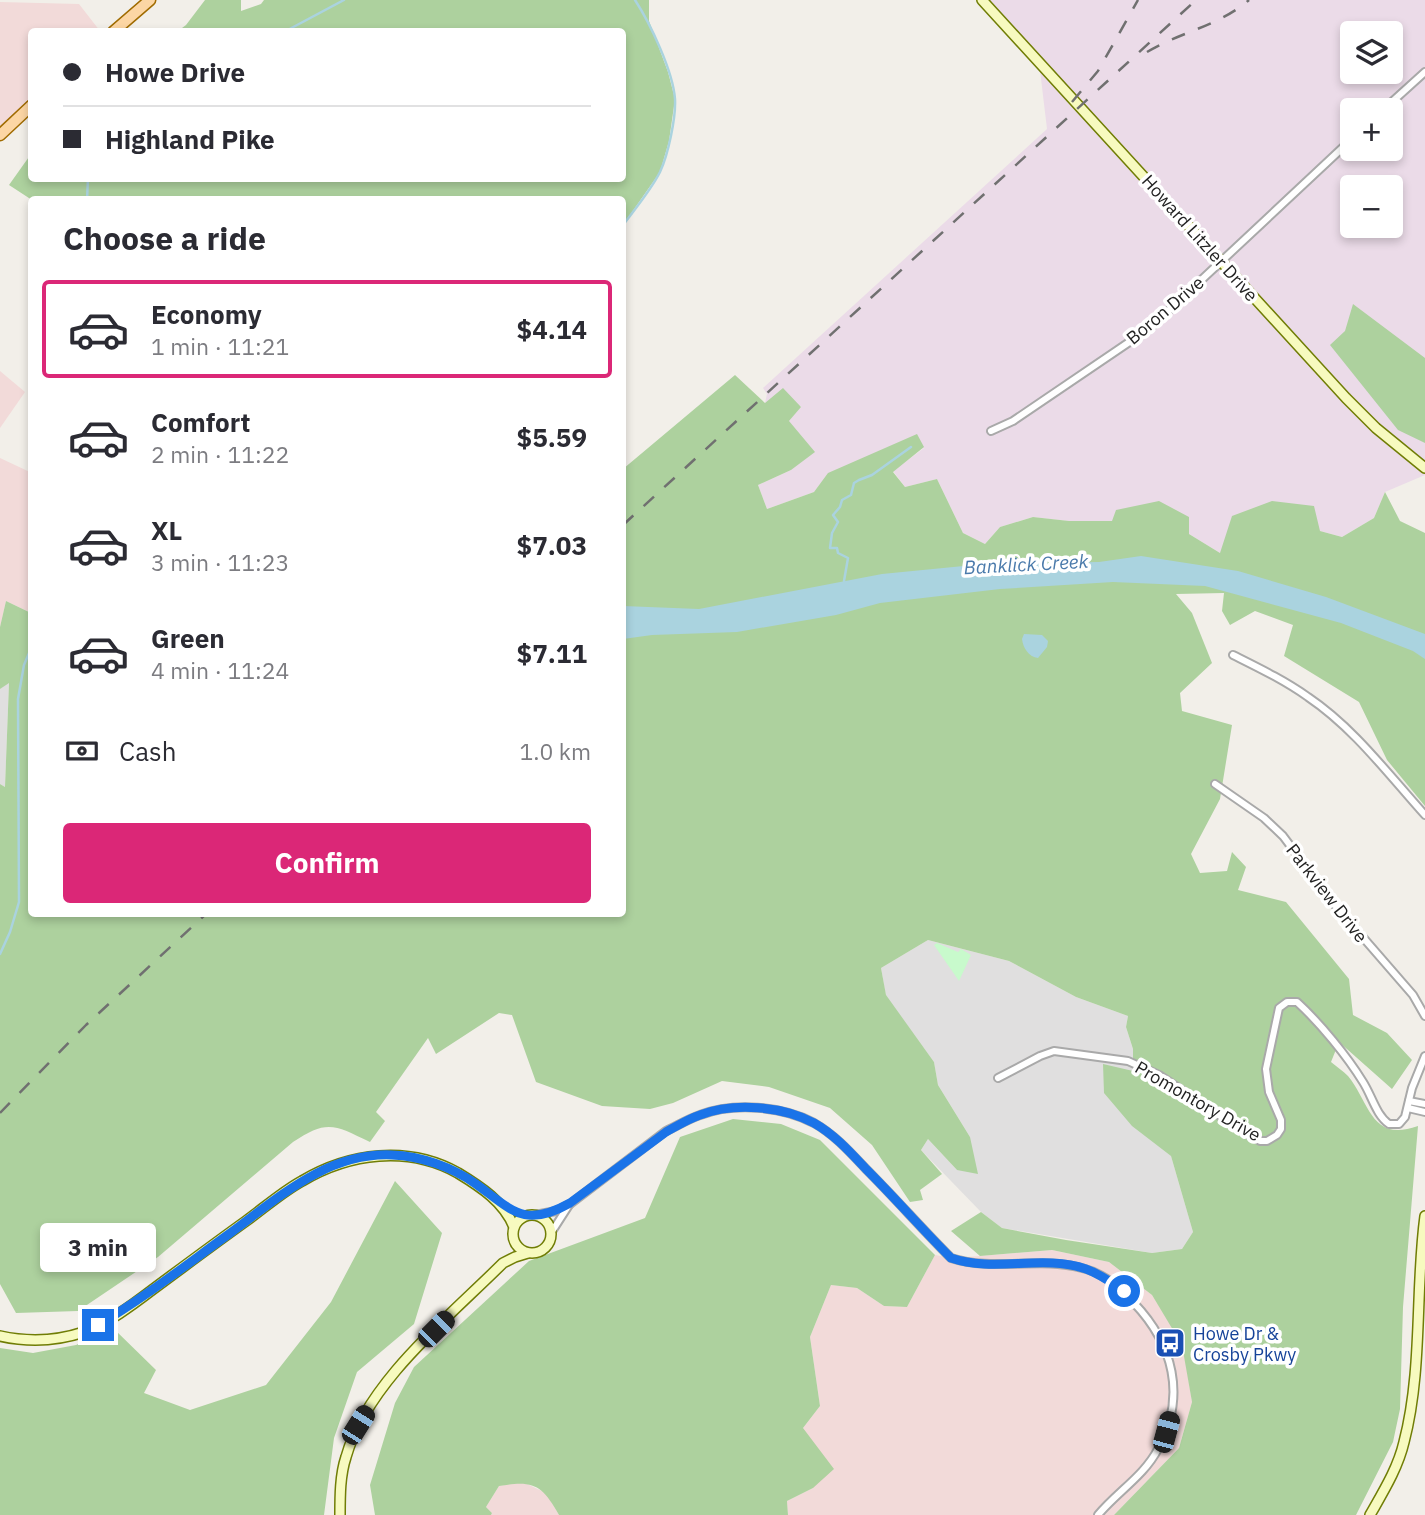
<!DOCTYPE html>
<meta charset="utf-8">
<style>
:root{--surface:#fff;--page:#f2f2f3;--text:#2b2b33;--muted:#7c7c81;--line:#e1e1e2;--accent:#db2777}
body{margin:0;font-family:"IBM Plex Sans",sans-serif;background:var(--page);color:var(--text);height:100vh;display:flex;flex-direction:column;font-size:26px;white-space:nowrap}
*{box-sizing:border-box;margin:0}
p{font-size:23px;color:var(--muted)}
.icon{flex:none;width:38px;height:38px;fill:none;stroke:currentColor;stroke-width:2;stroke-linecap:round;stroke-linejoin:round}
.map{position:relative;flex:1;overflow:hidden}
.drawer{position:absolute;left:28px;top:196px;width:598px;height:721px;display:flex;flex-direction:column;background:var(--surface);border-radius:7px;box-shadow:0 4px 10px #0003}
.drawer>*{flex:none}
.banner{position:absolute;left:28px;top:28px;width:598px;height:154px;border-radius:7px;box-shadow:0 4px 10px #0003;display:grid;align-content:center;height:154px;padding:0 35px;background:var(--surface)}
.controls{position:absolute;left:1340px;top:21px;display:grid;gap:14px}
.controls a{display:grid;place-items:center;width:63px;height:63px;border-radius:7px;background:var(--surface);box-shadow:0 4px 10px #0003;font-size:35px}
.end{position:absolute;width:32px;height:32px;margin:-16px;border:9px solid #1a73e8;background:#fff;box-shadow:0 0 0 4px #fff}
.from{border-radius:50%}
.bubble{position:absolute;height:49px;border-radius:7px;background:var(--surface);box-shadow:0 4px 10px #0003;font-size:23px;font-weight:800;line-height:49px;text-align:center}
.car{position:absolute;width:21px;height:42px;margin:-21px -10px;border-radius:9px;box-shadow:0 0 5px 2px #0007;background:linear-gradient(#222 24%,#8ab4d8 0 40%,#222 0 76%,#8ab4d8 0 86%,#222 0)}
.banner b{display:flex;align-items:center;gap:24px;height:66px;font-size:26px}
.banner b+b{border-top:2px solid var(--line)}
.banner i{width:18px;height:18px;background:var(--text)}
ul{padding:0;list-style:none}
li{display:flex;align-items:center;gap:21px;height:98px;margin:0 14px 10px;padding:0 21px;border:4px solid transparent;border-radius:7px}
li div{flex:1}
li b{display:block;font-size:26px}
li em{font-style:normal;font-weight:800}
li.on{border-color:var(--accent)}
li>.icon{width:63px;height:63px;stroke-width:1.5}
h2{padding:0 35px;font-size:32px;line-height:84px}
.pay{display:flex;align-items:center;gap:18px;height:77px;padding:0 35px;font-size:26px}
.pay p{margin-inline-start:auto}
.button{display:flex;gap:14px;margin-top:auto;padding:14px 35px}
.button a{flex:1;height:80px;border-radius:7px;background:var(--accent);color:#fff;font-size:28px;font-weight:800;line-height:80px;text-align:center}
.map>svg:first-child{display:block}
.residential{fill:#e0dfdf}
.commercial{fill:#f2dad9}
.industrial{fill:#ebdbe8;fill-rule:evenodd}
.forest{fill:#add19e}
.park{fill:#c8facc}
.water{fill:#aad3df}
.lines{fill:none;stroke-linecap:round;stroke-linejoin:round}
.stream{stroke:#aad3df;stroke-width:2.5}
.street-casing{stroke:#a9a9a9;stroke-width:10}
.secondary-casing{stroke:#707d05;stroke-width:12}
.primary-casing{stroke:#a06b00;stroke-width:13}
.street{stroke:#fff;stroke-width:6}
.secondary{stroke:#f7fabf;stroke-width:9}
.primary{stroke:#fcd6a4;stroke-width:10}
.rail{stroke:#707070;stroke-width:2.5;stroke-dasharray:14 14;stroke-linecap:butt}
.route{stroke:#1a73e8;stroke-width:9}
.labels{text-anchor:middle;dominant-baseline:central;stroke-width:7;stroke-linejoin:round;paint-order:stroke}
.street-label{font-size:18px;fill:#222;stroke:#fff}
.transit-label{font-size:18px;fill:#164399;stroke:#fff;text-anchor:start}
.water-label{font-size:19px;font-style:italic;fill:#4a7aab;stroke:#fff}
</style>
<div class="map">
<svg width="1425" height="1515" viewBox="0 0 1425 1515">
<rect width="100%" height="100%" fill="#f2efe9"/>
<g class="residential">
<path d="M9,682L5,787L0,784V689Z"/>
<path d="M928,940L1009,961L1076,997L1128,1016L1126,1027L1133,1049V1071L1171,1156L1193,1232L1182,1249L1152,1253L1002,1228L981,1212L921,1150L928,1139L957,1170L970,1137L938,1085L934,1062L886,996L881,968Z"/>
</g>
<g class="commercial">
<path d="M0,2L79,4L100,31L32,32L31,105L0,135Z"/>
<path d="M0,371L25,392L0,428Z"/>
<path d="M0,458L32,473L31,613L6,601L0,627Z"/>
<path d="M1052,1250L1109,1262L1152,1295L1183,1345L1192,1402L1179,1448L1114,1515H788L787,1501L813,1488L803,1428L820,1406L810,1337L831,1285L857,1288L884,1306L907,1307L935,1255L951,1258L980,1256Z"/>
<path d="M523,1482L546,1493L559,1515H491L492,1513L486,1507L499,1486Z"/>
</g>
<path class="industrial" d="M982,0H1425V475L1385,492L1374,518L1342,537L1320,531L1220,553L1189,534L1112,521H1068L1033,517L1000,527L985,544L963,533L937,479L905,487L893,471L924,448L829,473L814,492L767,509L758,485L791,470L789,421L801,406L765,403L767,394L763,388L1047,129L1039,62ZM1353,33H1391V72H1353ZM1353,110H1391V149H1353ZM1353,187H1391V226H1353Z"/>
<g class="forest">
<path d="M205,0H241V11L261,4L264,0H649V21L668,72L675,99L669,141L660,172L623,225V200H32L9,185L31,154L32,178H623V32L178,31L186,25Z"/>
<path d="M1353,304L1425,358V443L1398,430L1330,345L1345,331Z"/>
<path d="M735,375L765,403L783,388L801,407L789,421L815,452L791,470L758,485L767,509L814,492L828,473L917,434L924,447L893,472L905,487L937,479L963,533L985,544L1000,527L1033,517L1069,521H1112L1116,510L1159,501L1189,517V534L1220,553L1232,516L1272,501L1314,506L1320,531L1342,537L1374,518L1385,492L1400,521L1425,533V806L1387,760L1359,702L1284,656L1293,625L1255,611L1230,625L1222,611L1224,593L1176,594L1192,613L1212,663L1180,693L1182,711L1232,725L1220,799L1191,854L1200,873L1227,871L1232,852L1246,867L1238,890L1286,902L1349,979L1353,1015L1387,1033L1412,1060L1392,1089L1339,1042L1331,1062C1336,1066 1343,1071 1348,1076C1370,1103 1371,1143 1418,1126L1403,1307L1400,1409L1393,1442L1356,1515H1114L1179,1448L1192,1402L1182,1345L1152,1295L1109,1262L1052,1250L980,1256L951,1231L981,1212L1002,1228L1066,1240L1152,1253L1182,1249L1193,1232L1171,1156L1132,1126L1104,1093L1103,1064L1133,1071V1049L1126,1027L1128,1016L1076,997L1009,961L928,940L881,968L886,995L934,1062L938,1085L970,1137L978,1174L957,1170L928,1139L921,1150L942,1174L920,1190L923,1200L910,1202L872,1145L830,1108L769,1087L722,1081L673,1103L650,1109L602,1106L536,1082L512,1015L499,1013L436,1054L428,1038L376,1112L385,1121L370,1142C335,1125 327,1119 293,1142L158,1257L78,1311L16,1313L0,1284V784L5,787L9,683L0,689V627L6,601L31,613L32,914H623V469Z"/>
<path d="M733,1119L781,1124L820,1140L935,1255L907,1307L884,1306L857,1288L831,1285L810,1337L820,1406L803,1428L834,1469L813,1488L787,1501L788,1515H559C542,1485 534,1480 499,1486L486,1507L492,1513L491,1515H375L370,1485L395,1403L414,1367L529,1261L645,1218L680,1137Z"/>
<path d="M395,1181L442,1233L414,1324L357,1372L334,1438L324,1515H0V1348L33,1353L76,1345L113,1328L156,1370L144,1393L190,1410L266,1385L331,1302Z"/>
</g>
<path class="park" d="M937,943L958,952L961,949L971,955L959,981L934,945Z"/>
<g class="water">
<path d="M1141,556L1238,571L1326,597L1425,634V659L1413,651L1341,623L1205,586L1113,582L1000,589L880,603L836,615L737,632L652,635L623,639V606L699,609L882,574L984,564L1099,562Z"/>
<path d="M1024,634L1042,635L1048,641L1047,647L1038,658C1029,657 1023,648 1022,639Z"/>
</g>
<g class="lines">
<g class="stream">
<path d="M284,32L344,0"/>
<path d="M87,200L88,178"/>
<path d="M623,225C635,209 651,190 660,172C668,155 676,118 675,99C673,71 650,23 635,0"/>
<path d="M844,581L848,558L838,553L837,548H830L832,533L838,522L833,515L840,507L842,500L851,495L854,483L859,480L872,475L911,447"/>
<path d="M0,954L10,932L19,902L18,699L24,665L32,646"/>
</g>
<g class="street-casing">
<g id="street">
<path d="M1383,110L1425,72"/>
<path d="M991,431L1013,421L1150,328L1353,138"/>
<path d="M1233,655C1259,668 1284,680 1308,697C1354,728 1388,774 1425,815"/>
<path d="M1215,784L1264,818L1283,836L1334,904L1413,995L1425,1016"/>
<path d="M998,1078L1040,1056L1054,1051L1128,1061L1159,1075L1244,1132L1260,1141H1267L1277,1135L1281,1129V1120L1269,1092L1266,1069L1279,1008L1287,1002H1297C1320,1023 1347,1056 1363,1082C1372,1096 1376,1115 1389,1124H1399L1405,1117L1412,1088L1425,1056"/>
<path d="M1409,1101L1425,1104"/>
<path d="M1408,1108L1425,1112"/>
<path d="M535,1215L556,1211L570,1204L666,1131C677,1126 688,1119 700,1115C734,1102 782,1106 814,1123C835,1135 850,1152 866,1169C895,1198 922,1229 951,1258C994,1272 1038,1256 1082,1268C1103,1273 1120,1287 1134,1303C1173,1344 1187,1396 1158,1449C1144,1476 1117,1492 1098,1515"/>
<path d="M551,1233L569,1205"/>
</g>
</g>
<g class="secondary-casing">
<g id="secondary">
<path d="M982,0L1346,398L1376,428L1425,468"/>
<circle cx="532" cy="1234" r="19"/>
<path d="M0,1336C27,1342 57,1341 84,1332C108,1323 131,1306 152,1290C183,1267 214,1244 246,1221C264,1208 282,1192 302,1181C349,1153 408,1145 458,1173C481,1187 504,1202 514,1227"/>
<path d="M340,1515C340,1496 340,1475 346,1457C367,1382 449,1317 503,1263L515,1257L528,1253"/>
<path d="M1370,1515C1383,1492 1398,1468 1404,1442C1423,1369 1415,1290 1425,1216"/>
</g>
</g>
<g class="primary-casing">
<g id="primary">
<path d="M113,32L150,0"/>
<path d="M0,135L32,105"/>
</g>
</g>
<use href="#street" class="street"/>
<use href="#secondary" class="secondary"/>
<use href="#primary" class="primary"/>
<g class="rail">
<path d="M1147,52C1180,32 1219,26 1249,0"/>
<path d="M1072,102L1098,71L1138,0"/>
<path d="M623,525L1196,0"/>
<path d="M0,1113L86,1025L206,914"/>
</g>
</g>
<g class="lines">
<path class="route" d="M98,1325C144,1298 186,1265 229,1234C277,1199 327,1152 392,1155C421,1156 452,1167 476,1184C512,1210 524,1229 570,1203L666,1132C677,1126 688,1119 700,1115C734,1102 782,1106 814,1123C835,1135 850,1152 866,1169C895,1198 922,1229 951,1258C995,1273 1042,1254 1086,1269C1100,1274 1111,1282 1124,1291"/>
</g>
<defs>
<g id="bus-square" transform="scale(1.575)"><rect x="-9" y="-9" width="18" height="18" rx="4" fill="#1a4fb4" stroke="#fff"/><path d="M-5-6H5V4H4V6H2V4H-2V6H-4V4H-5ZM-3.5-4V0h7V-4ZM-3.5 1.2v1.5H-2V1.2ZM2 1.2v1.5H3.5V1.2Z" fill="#fff"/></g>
</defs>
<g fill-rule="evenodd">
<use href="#bus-square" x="1170" y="1343"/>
</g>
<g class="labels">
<g class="street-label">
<text transform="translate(1200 238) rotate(48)">Howard Litzler Drive</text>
<text transform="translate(1165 310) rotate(-40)">Boron Drive</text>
<text transform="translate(1327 893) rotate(52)">Parkview Drive</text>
<text transform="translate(1198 1101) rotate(30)">Promontory Drive</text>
</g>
<g class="transit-label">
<text x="1193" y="1333">Howe Dr &amp;<tspan x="1193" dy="21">Crosby Pkwy</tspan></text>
</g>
<g class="water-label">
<text transform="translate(1026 564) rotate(-3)">Banklick Creek</text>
</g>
</g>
</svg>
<div class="controls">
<a><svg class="icon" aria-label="layers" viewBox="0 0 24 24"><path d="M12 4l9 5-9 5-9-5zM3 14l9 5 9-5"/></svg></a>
<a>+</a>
<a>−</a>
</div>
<i class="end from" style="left:1124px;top:1291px"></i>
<i class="end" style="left:98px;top:1325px"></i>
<div class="bubble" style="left:40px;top:1223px;width:116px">3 min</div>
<i class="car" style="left:436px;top:1329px;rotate:45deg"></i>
<i class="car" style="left:358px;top:1425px;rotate:32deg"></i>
<i class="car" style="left:1166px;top:1432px;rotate:15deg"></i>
<div class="banner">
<b><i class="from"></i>Howe Drive</b>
<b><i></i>Highland Pike</b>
</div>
<section class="drawer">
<h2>Choose a ride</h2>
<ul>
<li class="on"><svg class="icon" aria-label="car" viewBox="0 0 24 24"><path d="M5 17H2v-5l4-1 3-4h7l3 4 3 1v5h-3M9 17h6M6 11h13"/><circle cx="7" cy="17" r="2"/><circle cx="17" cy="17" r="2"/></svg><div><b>Economy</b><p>1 min · 11:21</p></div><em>$4.14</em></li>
<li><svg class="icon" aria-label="car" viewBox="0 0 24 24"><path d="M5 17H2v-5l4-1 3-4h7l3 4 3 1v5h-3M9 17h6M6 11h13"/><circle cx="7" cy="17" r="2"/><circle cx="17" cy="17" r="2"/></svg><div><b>Comfort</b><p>2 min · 11:22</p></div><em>$5.59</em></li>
<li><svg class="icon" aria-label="car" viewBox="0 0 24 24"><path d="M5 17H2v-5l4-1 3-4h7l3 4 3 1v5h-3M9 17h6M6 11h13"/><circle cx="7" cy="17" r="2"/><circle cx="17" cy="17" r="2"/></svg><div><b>XL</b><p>3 min · 11:23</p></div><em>$7.03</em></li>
<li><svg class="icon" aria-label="car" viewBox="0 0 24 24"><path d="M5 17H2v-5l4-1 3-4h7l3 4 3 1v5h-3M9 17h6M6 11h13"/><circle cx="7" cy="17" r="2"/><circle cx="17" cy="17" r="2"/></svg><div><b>Green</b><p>4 min · 11:24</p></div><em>$7.11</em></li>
</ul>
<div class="pay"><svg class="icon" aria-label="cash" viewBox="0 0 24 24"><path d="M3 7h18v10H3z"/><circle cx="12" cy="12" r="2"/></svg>Cash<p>1.0 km</p></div>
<div class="button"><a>Confirm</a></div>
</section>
</div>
